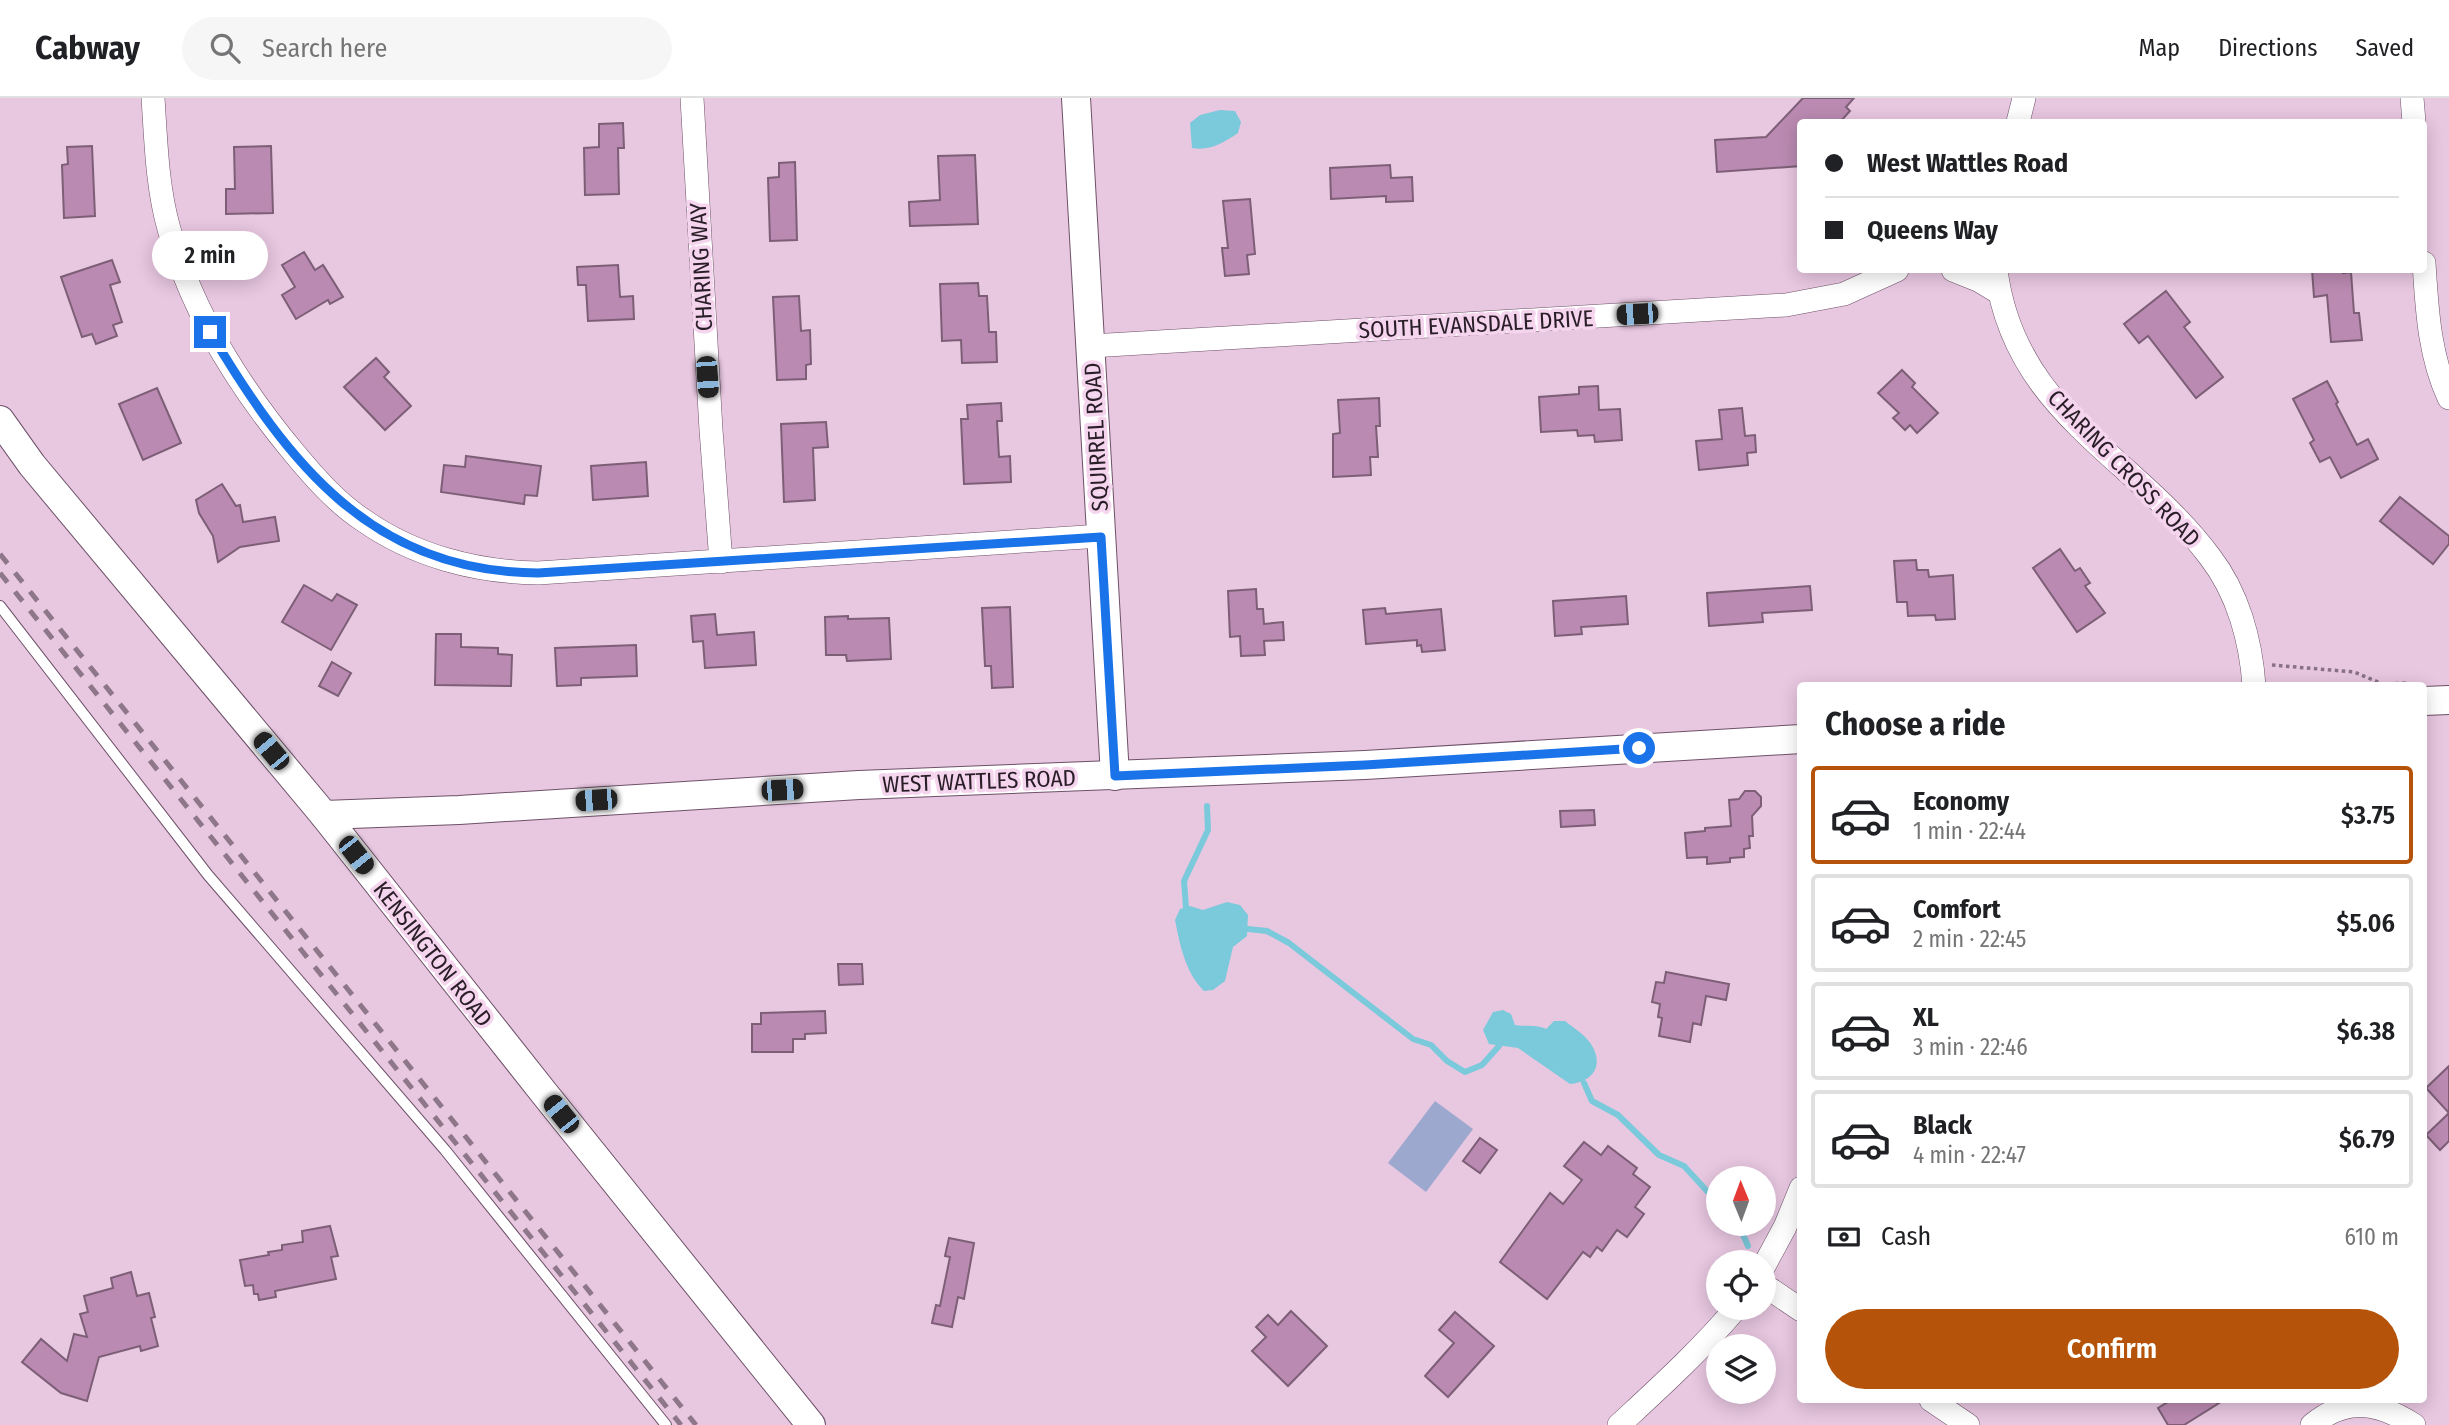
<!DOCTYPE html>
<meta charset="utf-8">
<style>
:root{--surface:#fff;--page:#f6f6f6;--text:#202124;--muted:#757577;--line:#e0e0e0;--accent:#b45309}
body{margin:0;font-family:"Fira Sans Condensed",sans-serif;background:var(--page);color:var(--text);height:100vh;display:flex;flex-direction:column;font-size:26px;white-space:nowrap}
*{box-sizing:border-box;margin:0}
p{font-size:23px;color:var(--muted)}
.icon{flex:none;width:38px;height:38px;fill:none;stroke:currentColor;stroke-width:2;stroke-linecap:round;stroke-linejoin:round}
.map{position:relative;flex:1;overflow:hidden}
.details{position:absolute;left:1797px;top:584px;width:630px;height:721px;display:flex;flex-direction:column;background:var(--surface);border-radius:7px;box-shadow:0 4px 18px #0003}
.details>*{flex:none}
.top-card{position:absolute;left:1797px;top:21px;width:630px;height:154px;border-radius:7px;box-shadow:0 4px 18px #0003;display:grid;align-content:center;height:154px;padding:0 28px;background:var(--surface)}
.needle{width:46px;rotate:359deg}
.tools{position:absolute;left:1706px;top:1068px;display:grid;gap:14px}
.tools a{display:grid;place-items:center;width:70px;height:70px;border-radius:50%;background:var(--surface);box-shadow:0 4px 18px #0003;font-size:35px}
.end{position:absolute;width:32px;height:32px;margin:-16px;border:9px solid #1a73e8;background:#fff;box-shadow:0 0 0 4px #fff}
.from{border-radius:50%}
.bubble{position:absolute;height:49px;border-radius:24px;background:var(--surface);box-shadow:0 4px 18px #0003;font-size:23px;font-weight:600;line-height:49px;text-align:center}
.car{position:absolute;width:21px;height:42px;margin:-21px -10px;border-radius:9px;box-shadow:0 0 5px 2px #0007;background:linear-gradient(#222 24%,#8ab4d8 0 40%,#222 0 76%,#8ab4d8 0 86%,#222 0)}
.top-card b{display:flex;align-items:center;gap:24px;height:66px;font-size:26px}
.top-card b+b{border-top:2px solid var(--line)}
.top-card i{width:18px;height:18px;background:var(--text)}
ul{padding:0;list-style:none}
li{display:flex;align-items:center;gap:21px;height:98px;margin:0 14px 10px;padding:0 14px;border:4px solid var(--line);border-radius:7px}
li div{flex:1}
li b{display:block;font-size:26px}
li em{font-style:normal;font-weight:600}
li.current{border-color:var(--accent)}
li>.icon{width:63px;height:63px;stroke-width:1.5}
h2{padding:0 28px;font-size:32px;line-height:84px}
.pay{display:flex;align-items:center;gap:18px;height:77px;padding:0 28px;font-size:26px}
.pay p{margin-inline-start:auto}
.action{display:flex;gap:14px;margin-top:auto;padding:14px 28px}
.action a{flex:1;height:80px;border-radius:42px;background:var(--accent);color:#fff;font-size:28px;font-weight:600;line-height:80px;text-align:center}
header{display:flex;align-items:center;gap:42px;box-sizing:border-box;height:98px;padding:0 35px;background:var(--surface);border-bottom:2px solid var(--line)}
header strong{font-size:33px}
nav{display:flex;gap:38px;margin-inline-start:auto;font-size:24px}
.search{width:490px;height:63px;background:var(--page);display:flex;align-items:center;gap:18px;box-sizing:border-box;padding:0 24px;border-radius:38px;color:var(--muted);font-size:26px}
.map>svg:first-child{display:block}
.green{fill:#9da8ce}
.water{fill:#7bcadb}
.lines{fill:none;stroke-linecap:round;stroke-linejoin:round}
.stream{stroke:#7bcadb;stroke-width:6}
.building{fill:#bb8ab2;stroke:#7c5f76;stroke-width:2}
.service-casing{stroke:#6d5168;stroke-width:12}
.minor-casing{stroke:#6d5168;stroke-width:24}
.tertiary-casing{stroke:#6d5168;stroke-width:30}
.path{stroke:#887284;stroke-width:3.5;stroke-dasharray:3.5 3.5;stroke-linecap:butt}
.service{stroke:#fff;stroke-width:10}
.minor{stroke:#fff;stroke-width:23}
.tertiary{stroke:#fff;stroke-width:28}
.rail{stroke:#8d7788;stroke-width:5;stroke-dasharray:12 12;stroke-linecap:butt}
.route{stroke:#1a73e8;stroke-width:9}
.labels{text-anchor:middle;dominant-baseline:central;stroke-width:7;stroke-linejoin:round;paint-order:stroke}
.street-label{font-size:23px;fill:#291e27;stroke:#f5d4ee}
</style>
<header>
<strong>Cabway</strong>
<div class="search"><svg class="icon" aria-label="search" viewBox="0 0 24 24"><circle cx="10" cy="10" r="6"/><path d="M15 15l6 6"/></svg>Search here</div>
<nav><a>Map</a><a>Directions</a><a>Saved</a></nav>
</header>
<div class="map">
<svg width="2449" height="1327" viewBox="0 0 2449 1327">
<rect width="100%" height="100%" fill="#e8c7e1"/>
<path class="green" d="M1435,1003L1473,1031L1426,1094L1388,1065Z"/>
<g class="water">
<path d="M1220,12L1235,13L1241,24L1238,35C1223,45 1210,53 1192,50L1190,25L1200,17Z"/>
<path d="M1227,804L1240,807L1248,817L1247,838L1233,849L1225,883L1213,892L1204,893C1185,874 1180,847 1175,822L1180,811L1190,808L1203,812Z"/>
<path d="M1503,912L1511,916L1515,927C1527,929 1536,926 1546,931L1554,923H1565C1574,930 1585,937 1591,946C1605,968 1592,984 1570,986L1518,950L1489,946L1483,932L1493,914Z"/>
</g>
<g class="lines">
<g class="stream">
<path d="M1186,810L1184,783L1208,732L1207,708"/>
<path d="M1248,831L1267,833L1289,845L1413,941L1431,947L1447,963L1465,974L1482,967L1499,948"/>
<path d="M1584,985L1592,1003L1618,1017L1659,1057L1684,1068L1718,1105"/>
<path d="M1738,1125L1748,1148"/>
</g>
</g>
<g class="building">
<path d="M1803,0H1854L1846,9L1850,13L1840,24H1801V68L1717,74L1715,42L1766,39Z"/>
<path d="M623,25L624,50H618L619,96L585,97L584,50L599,49V26Z"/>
<path d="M92,48L95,118L64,120L62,67L68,66L67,49Z"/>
<path d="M271,48L273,115L226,116V91H235L234,49Z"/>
<path d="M975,57L978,126L910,128L909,104L940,102L938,58Z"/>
<path d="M795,64L797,142L770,143L768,80L779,79V65Z"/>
<path d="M1390,67L1391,80L1412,79L1413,103L1386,104V98L1331,101L1330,70Z"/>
<path d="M1250,101L1255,156L1247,157L1249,176L1225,178L1222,150H1228L1223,103Z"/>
<path d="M304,154L315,172L323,167L343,199L330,206L328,202L296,221L282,197L295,189L282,167Z"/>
<path d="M112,162L120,184L110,187L122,224L113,227L117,238L96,246L92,236L82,239L61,179Z"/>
<path d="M618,167L620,199L633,198L634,221L588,223L586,187H578L577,169Z"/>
<path d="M2312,172H2343V175L2351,174L2354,215H2359L2362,242L2331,244L2327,197L2314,199Z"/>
<path d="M978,185L979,198H987L989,234H996L997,264L962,265L961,242L942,243L940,186Z"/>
<path d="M2166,193L2190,224L2184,229L2223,279L2196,300L2148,238L2139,245L2124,226Z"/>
<path d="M799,198L801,233L810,232L811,266L806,267V281L777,282L773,199Z"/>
<path d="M376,260L389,274L384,279L411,308L385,332L344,289Z"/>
<path d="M1902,272L1915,285L1912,289L1938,315L1917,335L1910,327L1905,332L1893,320L1899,315L1878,295Z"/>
<path d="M2327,283L2338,304L2336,306L2357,347L2368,341L2378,361L2341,380L2330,359L2320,364L2310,345L2314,342L2293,301Z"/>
<path d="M1598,288L1599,312L1620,311L1622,342L1595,344L1594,337L1578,338L1577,332L1541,334L1539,299L1579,296V289Z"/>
<path d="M157,290L181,345L143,362L119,306Z"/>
<path d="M1379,300L1380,328H1376L1378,359H1370L1371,377L1333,379V336L1340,335L1338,302Z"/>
<path d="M1001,305L1002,323H997L999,359L1010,358L1011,384L964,386L961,321H968L967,307Z"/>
<path d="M1742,310L1745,338L1755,337L1756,354L1747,355L1748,367L1699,372L1696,343L1722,341L1719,312Z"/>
<path d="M826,324L828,349L813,350L815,402L784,404L781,326Z"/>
<path d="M466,358L541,368L537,398L525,397L524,406L441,394L444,367L465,369Z"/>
<path d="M646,364L648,398L593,402L591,368Z"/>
<path d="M222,386L236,408L240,407L243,424L275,419L279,443L240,449L218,464L213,438L199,415L196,402Z"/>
<path d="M2400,399L2449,438V446L2433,466L2380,423Z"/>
<path d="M2060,451L2075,473L2080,470L2090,485L2085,488L2105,515L2077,534L2033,470Z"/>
<path d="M1916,462L1917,472H1928L1929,479L1953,477L1955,521L1936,522L1935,517L1908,518L1907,504H1897L1894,463Z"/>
<path d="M304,487L332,503L337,496L357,507L331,552L282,524Z"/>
<path d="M1810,488L1812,512L1762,515L1763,524L1709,528L1707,495Z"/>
<path d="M1256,491L1257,511H1263L1264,526L1283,524L1284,542L1264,543L1265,557L1241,558L1240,538L1230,539L1228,493Z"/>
<path d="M1626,498L1628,526L1581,529L1582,536L1555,538L1553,503Z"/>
<path d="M1010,509L1013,589L992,590L991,568H985L982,510Z"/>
<path d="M1385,510L1386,516L1441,511L1445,552L1422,554L1421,547L1417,548V542L1366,546L1363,512Z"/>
<path d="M715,516L717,537L754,534L756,567L705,570L703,543L693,544L691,518Z"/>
<path d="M848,518V521L889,520L891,561L847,563L846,557H826L825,519Z"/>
<path d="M436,536H461V549L498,550V556L512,557L511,588L435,587Z"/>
<path d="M636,547L637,578L581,580V587L557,588L555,550Z"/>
<path d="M332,564L351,575L338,598L319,588Z"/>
<path d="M1745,693H1755L1761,699V708L1752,718L1753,738H1749L1750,750L1744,751V759L1730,760V764L1707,766V759L1687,760L1685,735L1705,733V730L1731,728L1729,702L1739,701Z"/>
<path d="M1594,712L1595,727L1561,729L1560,713Z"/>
<path d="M838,866H862L863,886L839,887Z"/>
<path d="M1666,874L1729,886L1726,902L1706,898L1701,927L1693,925L1690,944L1659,938L1662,920L1658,919L1660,906L1652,904L1656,884L1664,885Z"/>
<path d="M825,913L826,935L805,936V941H793V954H752V926H761V915Z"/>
<path d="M2449,968V1015L2426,990Z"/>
<path d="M2449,1015V1043L2440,1052L2426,1037Z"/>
<path d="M1480,1040L1497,1052L1480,1075L1463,1063Z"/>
<path d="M1584,1044L1601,1057L1608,1048L1637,1070L1633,1076L1650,1089L1635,1109L1644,1116L1627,1139L1617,1132L1602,1153L1597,1149L1590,1159L1583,1154L1547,1201L1500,1164L1550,1095L1563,1106L1582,1082L1564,1068Z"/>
<path d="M330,1128L338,1158L331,1159L336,1181L275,1193L276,1199L259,1202L258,1196H254L253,1187L245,1188L240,1162L269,1157L268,1154L282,1152V1147L303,1144L302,1133Z"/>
<path d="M949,1140L974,1145L964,1201L958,1199L952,1229L932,1225L936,1207L940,1208L950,1159L945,1158Z"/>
<path d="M131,1174L137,1198L149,1195L155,1219L151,1220L158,1248L141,1253L140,1248L99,1259L87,1303L61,1295L22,1264L41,1241L67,1263L74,1236L87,1239L80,1216L88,1214L84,1198L113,1190L111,1180Z"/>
<path d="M1291,1213L1327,1248L1288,1288L1252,1253L1266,1239L1256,1229L1268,1217L1278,1227Z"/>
<path d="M1455,1214L1494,1248L1448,1299L1425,1278L1454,1245L1439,1232Z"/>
<path d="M2171,1302H2224L2184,1327H2168L2158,1310Z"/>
</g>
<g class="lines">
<g class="service-casing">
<path id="service" d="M0,508L208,777L445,1052L666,1327"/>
</g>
<g class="minor-casing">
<g id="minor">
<path d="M153,0C156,44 157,89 169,131C192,215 239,289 295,356C315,380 337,405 363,422C414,458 476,474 538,475L1101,438"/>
<path d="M692,0L711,332L721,464"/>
<path d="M2412,0L2414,24"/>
<path d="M2018,24L2024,0"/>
<path d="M2424,165C2427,211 2429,257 2449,300"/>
<path d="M1953,172L1978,182L1998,194"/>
<path d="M1996,172C2014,315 2134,357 2210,459C2238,495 2251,543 2254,588"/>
<path d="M1091,248L1786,207L1844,196L1897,172"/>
<path d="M1764,1168L1785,1129L1801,1090"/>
<path d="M1764,1187L1801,1212"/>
<path d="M1931,1302L1968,1327"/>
<path d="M1619,1327C1660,1289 1701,1252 1737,1209"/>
<path d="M2312,1327C2347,1298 2378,1304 2414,1327"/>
</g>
</g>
<g class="tertiary-casing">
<g id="tertiary">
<path d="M1076,0L1115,678"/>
<path d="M0,322L32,367L324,717L544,995L811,1327"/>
<path d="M2424,603L2449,602"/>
<path d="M324,717L459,712L859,687L1365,667L1801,641"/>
</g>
</g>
<path class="path" d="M2272,567L2354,574L2383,586L2409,585"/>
<use href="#service" class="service"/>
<use href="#minor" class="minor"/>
<use href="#tertiary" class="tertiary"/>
<g class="rail">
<path d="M0,456L696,1327"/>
<path d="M0,475L681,1327"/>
</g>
</g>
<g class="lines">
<path class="route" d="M210,234C288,365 372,474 538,475L1101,439L1115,678L1365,667L1639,650"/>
</g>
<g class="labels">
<g class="street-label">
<text transform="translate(701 169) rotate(-93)">CHARING WAY</text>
<text transform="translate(1476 226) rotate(-3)">SOUTH EVANSDALE DRIVE</text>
<text transform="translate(1096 339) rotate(-93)">SQUIRREL ROAD</text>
<text transform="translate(2124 370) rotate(46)">CHARING CROSS ROAD</text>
<text transform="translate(979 683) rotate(-2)">WEST WATTLES ROAD</text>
<text transform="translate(433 856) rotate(52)">KENSINGTON ROAD</text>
</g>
</g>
</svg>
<div class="tools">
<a><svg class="needle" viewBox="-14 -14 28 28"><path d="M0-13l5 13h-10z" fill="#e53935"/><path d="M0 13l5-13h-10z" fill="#757577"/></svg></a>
<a><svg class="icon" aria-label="locate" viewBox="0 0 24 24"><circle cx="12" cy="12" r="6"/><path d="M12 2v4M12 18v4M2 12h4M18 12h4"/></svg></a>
<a><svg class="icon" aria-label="layers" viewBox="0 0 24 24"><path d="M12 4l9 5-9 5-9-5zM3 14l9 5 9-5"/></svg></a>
</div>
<i class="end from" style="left:1639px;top:650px"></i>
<i class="end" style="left:210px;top:234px"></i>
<div class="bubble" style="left:152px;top:133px;width:116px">2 min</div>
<i class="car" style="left:1637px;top:216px;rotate:267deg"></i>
<i class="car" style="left:707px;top:279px;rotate:176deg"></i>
<i class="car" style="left:271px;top:653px;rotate:320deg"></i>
<i class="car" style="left:782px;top:692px;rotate:87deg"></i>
<i class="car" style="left:596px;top:702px;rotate:266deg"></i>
<i class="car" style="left:356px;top:757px;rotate:142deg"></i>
<i class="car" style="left:561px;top:1016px;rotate:321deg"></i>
<div class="top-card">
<b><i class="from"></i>West Wattles Road</b>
<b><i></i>Queens Way</b>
</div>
<section class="details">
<h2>Choose a ride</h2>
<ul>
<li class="current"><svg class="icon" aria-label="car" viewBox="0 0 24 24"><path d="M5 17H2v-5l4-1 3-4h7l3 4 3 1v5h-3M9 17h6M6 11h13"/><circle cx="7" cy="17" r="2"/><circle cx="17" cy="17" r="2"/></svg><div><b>Economy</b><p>1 min · 22:44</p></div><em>$3.75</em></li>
<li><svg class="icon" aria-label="car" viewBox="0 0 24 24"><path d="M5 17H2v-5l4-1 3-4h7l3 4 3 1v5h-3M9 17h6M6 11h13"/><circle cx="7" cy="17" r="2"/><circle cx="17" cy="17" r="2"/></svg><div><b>Comfort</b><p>2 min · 22:45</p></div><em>$5.06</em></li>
<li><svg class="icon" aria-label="car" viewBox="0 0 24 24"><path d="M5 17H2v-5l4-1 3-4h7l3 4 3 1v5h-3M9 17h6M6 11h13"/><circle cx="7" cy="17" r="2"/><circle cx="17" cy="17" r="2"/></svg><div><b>XL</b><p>3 min · 22:46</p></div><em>$6.38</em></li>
<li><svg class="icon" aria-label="car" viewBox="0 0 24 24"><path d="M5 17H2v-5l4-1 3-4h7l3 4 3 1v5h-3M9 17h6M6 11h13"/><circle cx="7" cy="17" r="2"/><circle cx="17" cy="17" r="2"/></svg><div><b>Black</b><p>4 min · 22:47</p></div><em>$6.79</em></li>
</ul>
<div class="pay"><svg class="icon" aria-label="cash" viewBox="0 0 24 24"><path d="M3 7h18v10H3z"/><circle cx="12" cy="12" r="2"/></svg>Cash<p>610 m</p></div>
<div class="action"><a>Confirm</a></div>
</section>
</div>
